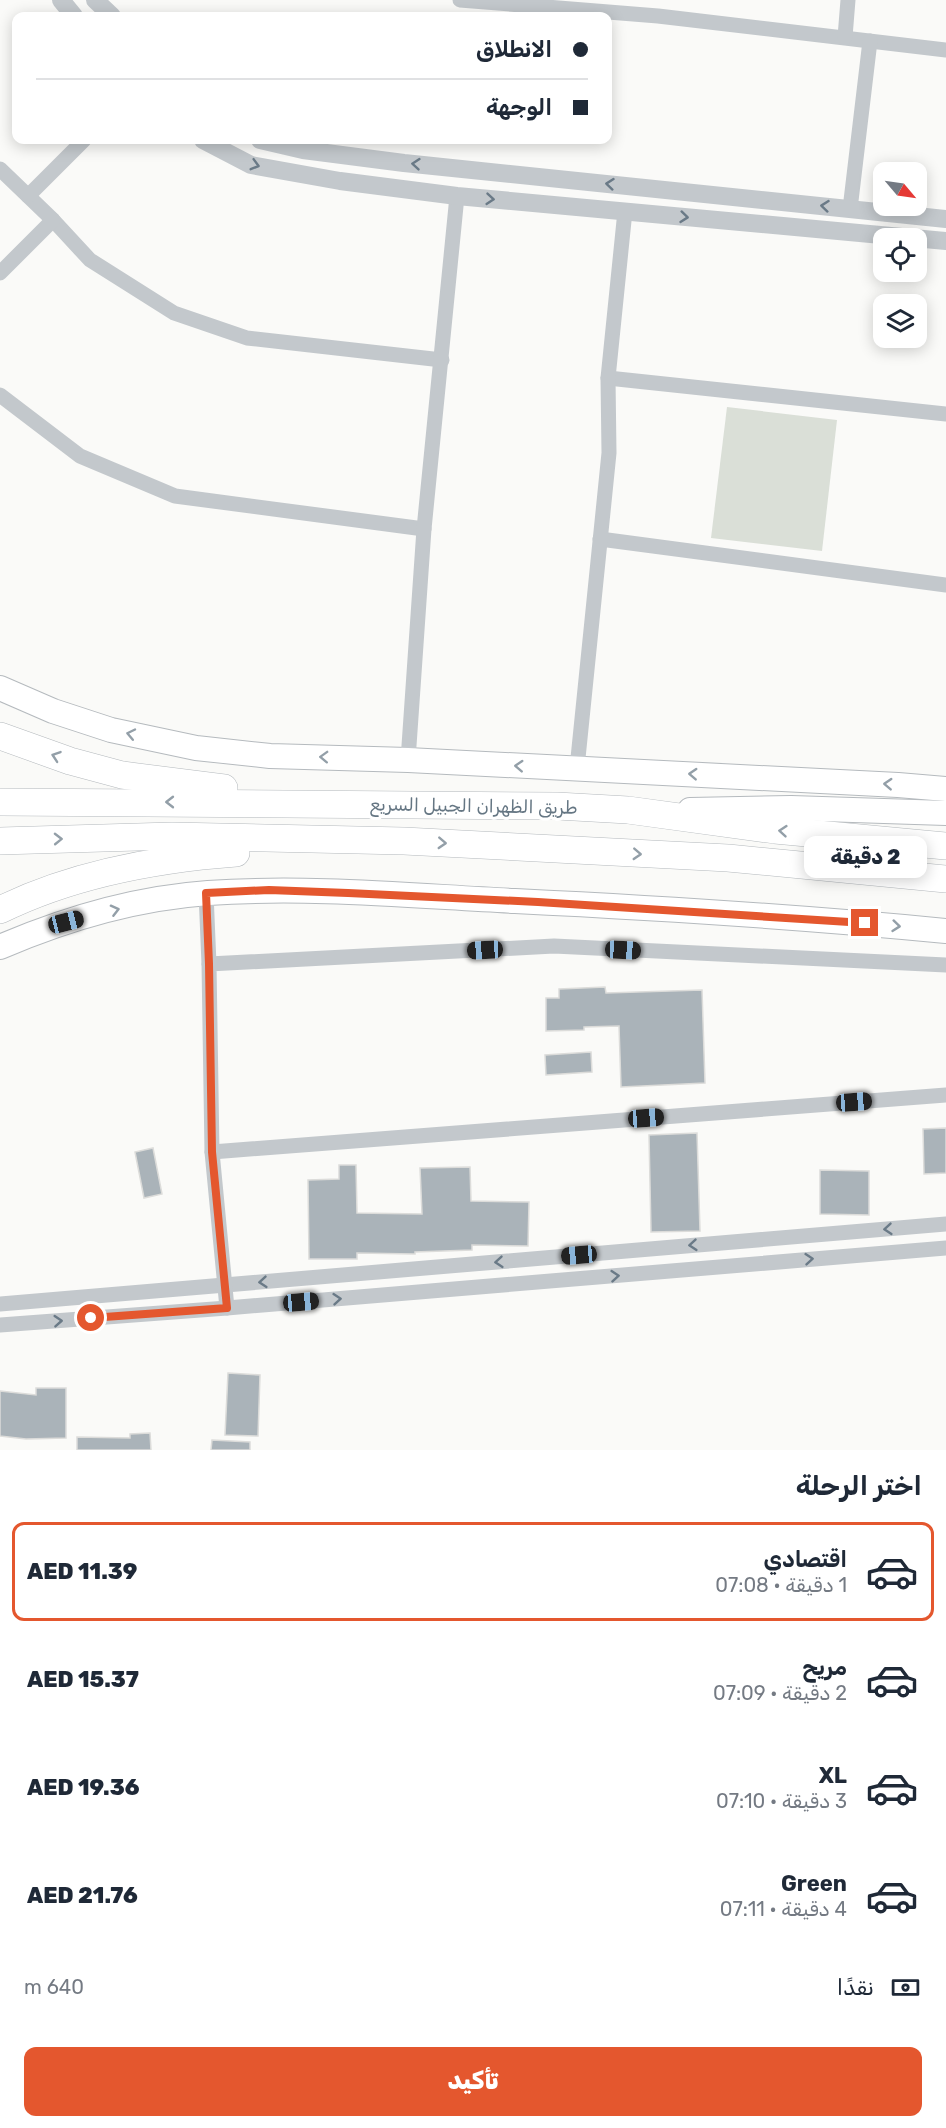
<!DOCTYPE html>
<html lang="ar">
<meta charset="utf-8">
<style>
:root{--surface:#fff;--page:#f2f2f3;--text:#1f2937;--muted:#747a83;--line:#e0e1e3;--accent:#e4572e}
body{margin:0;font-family:Rubik,Cairo,sans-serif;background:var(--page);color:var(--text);direction:rtl;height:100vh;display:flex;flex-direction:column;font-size:22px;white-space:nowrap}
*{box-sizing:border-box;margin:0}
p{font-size:20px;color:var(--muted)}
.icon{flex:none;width:33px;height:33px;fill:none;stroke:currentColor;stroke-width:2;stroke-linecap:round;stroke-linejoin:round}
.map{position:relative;height:1450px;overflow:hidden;direction:ltr}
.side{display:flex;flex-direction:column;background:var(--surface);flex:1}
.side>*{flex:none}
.banner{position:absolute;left:12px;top:12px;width:600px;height:132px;border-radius:12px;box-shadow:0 3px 15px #0003;direction:rtl;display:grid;align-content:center;height:132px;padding:0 24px;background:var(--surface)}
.needle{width:39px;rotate:119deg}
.buttons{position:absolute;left:873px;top:162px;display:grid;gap:12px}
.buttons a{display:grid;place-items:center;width:54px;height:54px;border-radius:12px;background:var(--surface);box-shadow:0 3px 15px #0003;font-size:30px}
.end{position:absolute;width:27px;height:27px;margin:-14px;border:8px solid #e4572e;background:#fff;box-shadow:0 0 0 3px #fff}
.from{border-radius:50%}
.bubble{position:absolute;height:42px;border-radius:12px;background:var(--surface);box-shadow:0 3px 15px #0003;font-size:20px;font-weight:800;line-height:42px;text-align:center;direction:rtl}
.car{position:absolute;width:18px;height:36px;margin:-18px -9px;border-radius:8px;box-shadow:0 0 4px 2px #0007;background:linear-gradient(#222 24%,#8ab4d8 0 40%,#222 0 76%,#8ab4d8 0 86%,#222 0)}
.banner b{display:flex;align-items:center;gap:21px;height:57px;font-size:22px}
.banner b+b{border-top:2px solid var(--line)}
.banner i{width:15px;height:15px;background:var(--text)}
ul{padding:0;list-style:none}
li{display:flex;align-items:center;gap:18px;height:99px;margin:0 12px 9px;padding:0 12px;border:3px solid transparent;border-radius:12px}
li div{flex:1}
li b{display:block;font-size:22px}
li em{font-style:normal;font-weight:800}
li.on{border-color:var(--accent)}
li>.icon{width:54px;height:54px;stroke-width:1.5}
h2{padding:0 24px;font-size:27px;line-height:72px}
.pay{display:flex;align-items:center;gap:15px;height:66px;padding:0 24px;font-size:22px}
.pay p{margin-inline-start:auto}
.cta{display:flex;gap:12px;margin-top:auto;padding:12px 24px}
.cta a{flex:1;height:69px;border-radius:12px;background:var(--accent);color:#fff;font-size:24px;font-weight:800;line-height:69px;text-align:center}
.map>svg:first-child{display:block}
.green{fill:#dadfd7}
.building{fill:#aab3b9;stroke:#dcdcda;stroke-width:1.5}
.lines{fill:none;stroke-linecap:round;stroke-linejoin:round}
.primary-casing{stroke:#b5babe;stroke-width:26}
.motorway-casing{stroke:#b4b9bd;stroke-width:28}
.minor{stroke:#c3c8cc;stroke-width:15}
.tertiary{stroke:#c3c8cc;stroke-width:18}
.primary{stroke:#fff;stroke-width:24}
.motorway{stroke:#fff;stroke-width:27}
.oneway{stroke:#6a7a87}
.oneway2{stroke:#939fa8}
.route{stroke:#e4572e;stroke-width:8}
.labels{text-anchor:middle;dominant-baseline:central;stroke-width:6;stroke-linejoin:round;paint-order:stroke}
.street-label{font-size:18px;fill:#657683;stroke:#fff}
</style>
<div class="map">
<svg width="946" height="1450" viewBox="0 0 946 1450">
<rect width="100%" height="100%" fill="#fafaf8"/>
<path class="green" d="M727,407L837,420L822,551L711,538Z"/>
<g class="building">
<path d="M605,987L606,993L702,990L705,1083L621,1087L619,1026L584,1027V1030L546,1031V998H559V989Z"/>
<path d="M591,1052L592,1072L546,1075L545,1055Z"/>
<path d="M946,1128V1173L924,1174L923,1129Z"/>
<path d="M697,1133L700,1231L651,1232L649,1135Z"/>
<path d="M153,1148L162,1194L144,1198L135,1152Z"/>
<path d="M339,1165H356L357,1213L422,1214L420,1168L470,1167L471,1201L529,1202L528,1246L472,1245V1250L415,1252V1254L357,1253V1259H309L308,1180L339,1179Z"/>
<path d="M820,1170L869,1171V1215L820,1214Z"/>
<path d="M228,1373L260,1375L258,1436L225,1435Z"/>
<path d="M36,1388H66V1438L26,1439L0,1436V1391L36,1395Z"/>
<path d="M150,1433L151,1450H77V1437L130,1438V1434Z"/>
<path d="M212,1440L250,1442V1450H211Z"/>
</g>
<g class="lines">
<g class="primary-casing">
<g id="primary">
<path d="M0,688L53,711L111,730L196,748L270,756L408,760L898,785L946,789"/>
<path d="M690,810L791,808L946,813"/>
<path d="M0,947C65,919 138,898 208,893C310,886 413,896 515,901C659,908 803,917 946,931"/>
</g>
</g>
<g class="motorway-casing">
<g id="motorway">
<path d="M0,736L70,761L122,775L224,788"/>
<path d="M0,802L557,806L628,810L775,830L946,846"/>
<path d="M0,841L172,836L404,841L728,858L946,879"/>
<path d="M0,910C73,874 155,859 236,853"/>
</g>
</g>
<g class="minor">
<path d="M460,0L658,16L946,50"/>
<path d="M845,37L848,0"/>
<path d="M0,169L53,220L90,260L174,313L247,338L442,360"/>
<path d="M28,196L84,140"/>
<path d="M850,209L870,41"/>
<path d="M0,273L53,220"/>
<path d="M608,378L946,414"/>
<path d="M0,395L80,456L175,496L424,529"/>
<path d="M600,539L946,585"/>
<path d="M408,760L424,529L457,196"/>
<path d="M577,768L609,453L608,378L625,211"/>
<path d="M206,893L209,964"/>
<path d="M212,1152L946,1095"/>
<path d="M0,1304L946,1224"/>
<path d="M227,1308L212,1152L209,964L554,946L946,965"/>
<path d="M0,1325L227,1308L946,1248"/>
</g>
<g class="tertiary">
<path d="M61,0L74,16"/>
<path d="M95,0L112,16"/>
<path d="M203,140L251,165L340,181L457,196L946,241"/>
<path d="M260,140L303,150L404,163L946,219"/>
</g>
<use href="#primary" class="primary"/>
<use href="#motorway" class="motorway"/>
</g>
<defs><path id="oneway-chevron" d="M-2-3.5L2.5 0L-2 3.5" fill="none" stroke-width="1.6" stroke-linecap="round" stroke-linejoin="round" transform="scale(1.5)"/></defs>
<g class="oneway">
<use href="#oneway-chevron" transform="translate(416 164) rotate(-175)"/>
<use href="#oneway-chevron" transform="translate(255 165) rotate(16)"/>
<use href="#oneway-chevron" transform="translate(610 184) rotate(-174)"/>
<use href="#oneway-chevron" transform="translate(490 199) rotate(5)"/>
<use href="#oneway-chevron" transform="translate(825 206) rotate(-174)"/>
<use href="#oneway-chevron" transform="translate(684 217) rotate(6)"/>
<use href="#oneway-chevron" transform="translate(888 1229) rotate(175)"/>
<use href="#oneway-chevron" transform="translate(693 1245) rotate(175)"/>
<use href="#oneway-chevron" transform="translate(809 1259) rotate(-5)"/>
<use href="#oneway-chevron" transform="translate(499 1262) rotate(175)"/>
<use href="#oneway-chevron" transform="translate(615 1276) rotate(-5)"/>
<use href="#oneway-chevron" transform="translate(263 1282) rotate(175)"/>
<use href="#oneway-chevron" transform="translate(337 1299) rotate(-5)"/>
<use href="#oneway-chevron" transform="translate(58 1321) rotate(-4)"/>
</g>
<g class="oneway2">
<use href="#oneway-chevron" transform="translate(131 734) rotate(-168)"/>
<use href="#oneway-chevron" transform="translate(56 756) rotate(-161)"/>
<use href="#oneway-chevron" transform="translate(324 757) rotate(-178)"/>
<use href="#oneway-chevron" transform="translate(519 766) rotate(-177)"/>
<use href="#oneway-chevron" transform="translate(693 774) rotate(-177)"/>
<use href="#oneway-chevron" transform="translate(888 784) rotate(-177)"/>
<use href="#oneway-chevron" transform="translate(170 802) rotate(-180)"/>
<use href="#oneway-chevron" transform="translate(783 831) rotate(-175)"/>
<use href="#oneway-chevron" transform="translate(58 839) rotate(-1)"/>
<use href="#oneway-chevron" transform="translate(442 843) rotate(3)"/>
<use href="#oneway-chevron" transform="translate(637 854) rotate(3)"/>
<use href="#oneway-chevron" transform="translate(115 910) rotate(-14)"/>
<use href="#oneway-chevron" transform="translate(896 926) rotate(6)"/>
</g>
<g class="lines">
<path class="route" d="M91,1318L227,1308L212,1152L209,964L206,893L269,890L348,893L538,902L865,923"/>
</g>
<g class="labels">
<g class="street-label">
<text transform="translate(474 806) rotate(1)">طريق الظهران الجبيل السريع</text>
</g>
</g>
</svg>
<div class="buttons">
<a><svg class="needle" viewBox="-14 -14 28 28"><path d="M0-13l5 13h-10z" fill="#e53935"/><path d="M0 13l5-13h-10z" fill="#747a83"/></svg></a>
<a><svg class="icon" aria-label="locate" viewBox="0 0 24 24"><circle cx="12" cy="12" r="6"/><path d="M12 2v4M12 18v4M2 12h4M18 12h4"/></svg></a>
<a><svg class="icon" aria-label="layers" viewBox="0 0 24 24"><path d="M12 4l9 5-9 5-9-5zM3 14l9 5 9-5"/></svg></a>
</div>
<i class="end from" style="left:91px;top:1318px"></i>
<i class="end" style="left:865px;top:923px"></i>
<div class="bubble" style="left:804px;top:836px;width:123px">2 دقيقة</div>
<i class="car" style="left:66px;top:922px;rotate:76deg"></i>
<i class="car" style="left:485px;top:950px;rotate:267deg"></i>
<i class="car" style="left:623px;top:950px;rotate:93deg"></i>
<i class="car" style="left:854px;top:1102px;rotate:86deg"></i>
<i class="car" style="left:646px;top:1118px;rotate:86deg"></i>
<i class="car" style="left:579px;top:1255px;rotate:265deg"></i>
<i class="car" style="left:301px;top:1302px;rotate:85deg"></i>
<div class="banner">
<b><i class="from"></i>الانطلاق</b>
<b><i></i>الوجهة</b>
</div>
</div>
<section class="side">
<h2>اختر الرحلة</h2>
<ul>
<li class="on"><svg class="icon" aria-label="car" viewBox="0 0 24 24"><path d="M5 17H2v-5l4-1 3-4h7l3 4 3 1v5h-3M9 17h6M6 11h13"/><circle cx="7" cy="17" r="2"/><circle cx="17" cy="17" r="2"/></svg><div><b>اقتصادي</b><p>1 دقيقة · 07:08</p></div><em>AED 11.39</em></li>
<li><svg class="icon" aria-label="car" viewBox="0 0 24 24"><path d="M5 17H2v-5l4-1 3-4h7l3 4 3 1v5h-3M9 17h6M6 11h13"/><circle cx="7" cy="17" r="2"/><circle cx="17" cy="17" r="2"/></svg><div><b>مريح</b><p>2 دقيقة · 07:09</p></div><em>AED 15.37</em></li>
<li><svg class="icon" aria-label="car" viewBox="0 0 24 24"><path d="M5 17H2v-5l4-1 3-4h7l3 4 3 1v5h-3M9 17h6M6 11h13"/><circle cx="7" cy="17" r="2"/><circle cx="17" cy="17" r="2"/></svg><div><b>XL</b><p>3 دقيقة · 07:10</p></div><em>AED 19.36</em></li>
<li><svg class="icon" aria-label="car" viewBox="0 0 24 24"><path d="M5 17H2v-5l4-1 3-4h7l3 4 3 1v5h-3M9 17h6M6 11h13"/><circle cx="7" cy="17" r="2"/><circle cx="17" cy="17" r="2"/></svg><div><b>Green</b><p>4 دقيقة · 07:11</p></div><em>AED 21.76</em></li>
</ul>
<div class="pay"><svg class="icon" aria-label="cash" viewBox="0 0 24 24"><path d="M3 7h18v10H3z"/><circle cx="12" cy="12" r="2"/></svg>نقدًا<p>640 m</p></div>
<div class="cta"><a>تأكيد</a></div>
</section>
